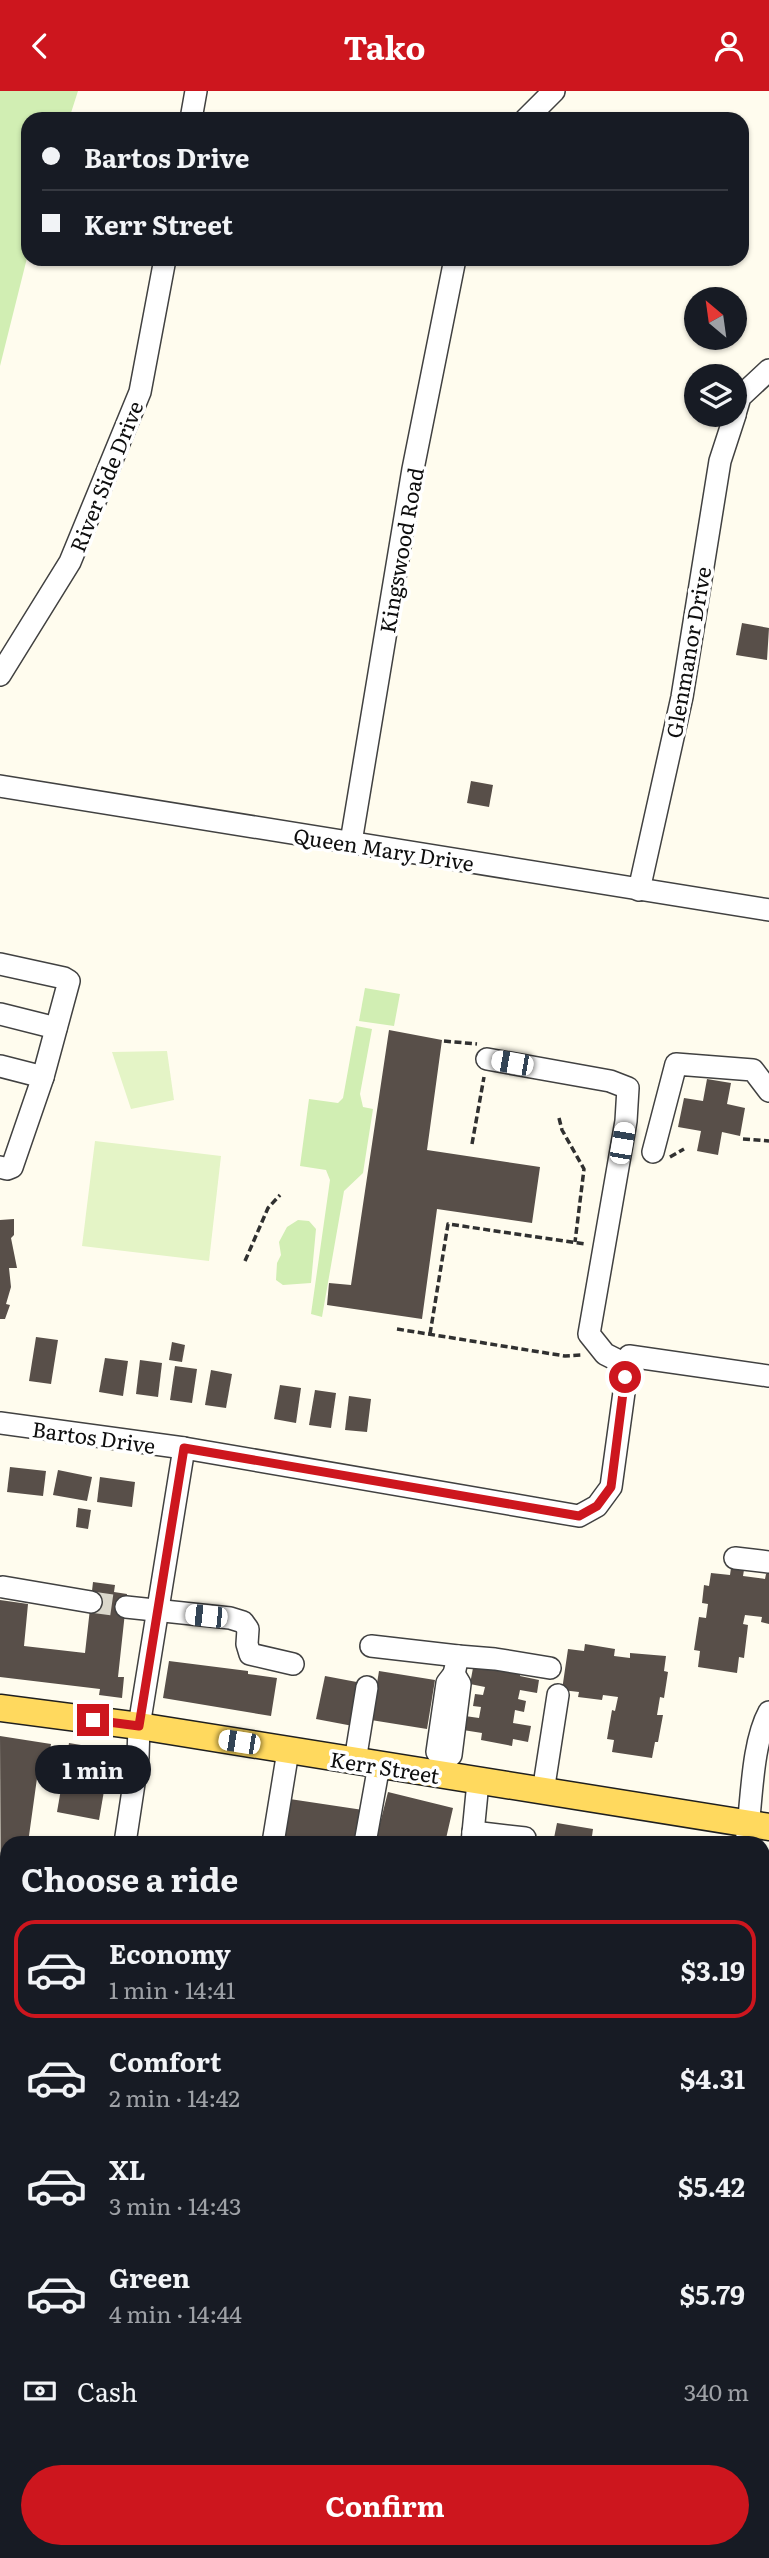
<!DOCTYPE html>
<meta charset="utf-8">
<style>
:root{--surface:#171b24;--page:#20242c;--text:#f1f3f6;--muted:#9ea1a6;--line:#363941;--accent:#cd161e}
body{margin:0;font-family:Literata,serif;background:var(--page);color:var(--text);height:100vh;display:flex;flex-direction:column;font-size:26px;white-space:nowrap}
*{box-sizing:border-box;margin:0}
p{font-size:23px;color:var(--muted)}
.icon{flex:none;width:38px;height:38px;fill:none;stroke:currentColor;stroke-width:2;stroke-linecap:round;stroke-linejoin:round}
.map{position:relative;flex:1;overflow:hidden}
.drawer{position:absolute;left:0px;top:1745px;width:770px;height:723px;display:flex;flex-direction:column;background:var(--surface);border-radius:21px 21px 0 0;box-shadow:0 2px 5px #0004}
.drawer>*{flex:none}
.top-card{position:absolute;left:21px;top:21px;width:728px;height:154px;border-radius:21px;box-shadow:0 2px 5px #0004;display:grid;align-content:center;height:154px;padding:0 21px;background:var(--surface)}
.needle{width:46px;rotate:331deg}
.fabs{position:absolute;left:684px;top:196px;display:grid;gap:14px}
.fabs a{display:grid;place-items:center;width:63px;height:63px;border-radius:50%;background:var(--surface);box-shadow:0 2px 5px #0004;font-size:35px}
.end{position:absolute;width:32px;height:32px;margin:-16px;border:9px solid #cd161e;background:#fff;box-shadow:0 0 0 4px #fff}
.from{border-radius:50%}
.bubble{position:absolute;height:49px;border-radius:24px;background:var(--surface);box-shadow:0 2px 5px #0004;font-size:23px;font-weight:700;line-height:49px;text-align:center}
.car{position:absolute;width:21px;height:42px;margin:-21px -10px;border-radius:9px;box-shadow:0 0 5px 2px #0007;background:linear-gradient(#fff 24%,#345 0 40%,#fff 0 76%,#345 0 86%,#fff 0)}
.top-card b{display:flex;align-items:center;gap:24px;height:66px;font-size:26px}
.top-card b+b{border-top:2px solid var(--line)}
.top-card i{width:18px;height:18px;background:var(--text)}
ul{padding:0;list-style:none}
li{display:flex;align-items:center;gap:21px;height:98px;margin:0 14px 10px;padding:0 7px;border:4px solid transparent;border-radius:21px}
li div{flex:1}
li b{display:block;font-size:26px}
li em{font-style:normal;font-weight:700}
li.selected{border-color:var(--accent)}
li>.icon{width:63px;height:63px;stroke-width:1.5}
h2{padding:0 21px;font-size:32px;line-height:84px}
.pay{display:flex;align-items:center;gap:18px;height:77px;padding:0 21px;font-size:26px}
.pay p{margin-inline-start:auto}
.action{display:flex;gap:14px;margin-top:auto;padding:14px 21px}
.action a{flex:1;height:80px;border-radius:42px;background:var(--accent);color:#fff;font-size:28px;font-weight:700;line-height:80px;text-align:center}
header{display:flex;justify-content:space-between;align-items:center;height:91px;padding:0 21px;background:var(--accent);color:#fff;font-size:32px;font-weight:700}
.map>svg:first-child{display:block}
.green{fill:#d1eeb3}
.pitch{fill:#e4f4c6}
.building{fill:#584f49}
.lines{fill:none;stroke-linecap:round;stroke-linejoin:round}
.minor-tunnel{stroke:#dbd8cc;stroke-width:21;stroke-dasharray:21 10;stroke-linecap:butt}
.minor-casing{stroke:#414141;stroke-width:24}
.major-casing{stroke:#1f1f1f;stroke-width:29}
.path{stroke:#303030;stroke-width:3.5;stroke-dasharray:7 3.5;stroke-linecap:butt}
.minor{stroke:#fff;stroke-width:21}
.major{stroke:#ffd95e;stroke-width:26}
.route{stroke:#cd161e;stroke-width:9}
.labels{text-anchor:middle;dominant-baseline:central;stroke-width:7;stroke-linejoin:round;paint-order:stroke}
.street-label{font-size:21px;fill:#0e0e0e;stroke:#fff}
</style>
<header><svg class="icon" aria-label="back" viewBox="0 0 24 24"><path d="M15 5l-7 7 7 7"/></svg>Tako<svg class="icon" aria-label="person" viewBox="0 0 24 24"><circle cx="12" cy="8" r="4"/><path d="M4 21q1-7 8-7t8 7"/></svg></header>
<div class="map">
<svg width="769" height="2467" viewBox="0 0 769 2467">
<rect width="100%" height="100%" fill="#fffcee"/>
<g class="green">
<path d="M0,0H78L69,28H28V163L0,275Z"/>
<path d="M365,897L400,903L394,935L359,930Z"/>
<path d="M356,935L372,938L360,1003L363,1016L373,1018L363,1082L344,1100L322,1226L311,1223L330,1089L326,1079L300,1075L309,1008L338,1012L343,1007Z"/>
<path d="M298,1129L309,1130L316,1138L311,1192L283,1194L276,1189L277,1172L281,1164L279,1151L287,1136Z"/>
</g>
<g class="pitch">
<path d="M167,960L174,1009L131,1018L112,961Z"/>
<path d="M95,1050L221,1065L209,1170L82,1155Z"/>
</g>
<g class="building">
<path d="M742,532L769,537L767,569L736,564Z"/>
<path d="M471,690L493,694L489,716L467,712Z"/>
<path d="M389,939L442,949L427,1059L540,1076L532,1132L437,1118L422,1228L327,1214L329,1192L351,1194Z"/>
<path d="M707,988L731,992L727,1013L745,1017L740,1045L722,1041L718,1064L697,1060L701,1040L678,1036L684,1007L703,1010Z"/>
<path d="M14,1128V1144L11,1147L17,1177H9L11,1196L6,1213L10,1214L5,1228H0V1129Z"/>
<path d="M36,1246L58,1249L51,1293L29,1290Z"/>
<path d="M172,1251L185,1254L182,1271L169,1269Z"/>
<path d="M105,1267L128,1270L123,1305L99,1301Z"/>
<path d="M140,1269L162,1272L158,1306L136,1303Z"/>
<path d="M175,1275L197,1278L192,1312L170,1309Z"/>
<path d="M211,1279L232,1283L226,1317L205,1314Z"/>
<path d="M280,1294L301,1297L296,1332L274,1328Z"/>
<path d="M315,1299L336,1302L331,1337L309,1334Z"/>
<path d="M349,1305L371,1308L367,1341L345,1339Z"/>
<path d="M10,1376L46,1380L43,1405L7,1401Z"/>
<path d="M58,1379L92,1386L87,1410L53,1404Z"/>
<path d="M100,1386L135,1391L132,1416L97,1411Z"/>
<path d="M78,1417L91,1419L88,1438L76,1436Z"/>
<path d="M731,1477L744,1479L743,1485L765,1488L766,1483H769V1533L761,1531L762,1526L745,1524L743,1533L748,1534L744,1567L739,1566L737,1582L698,1576L700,1560L694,1559L699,1526L706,1527L708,1513L702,1512L704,1494L709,1495L711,1482L730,1484Z"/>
<path d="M93,1491L115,1494L114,1501L127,1503L118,1586H124L122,1607L99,1604L100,1598L0,1586V1509L28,1513L24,1555L85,1562Z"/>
<path d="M585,1553L615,1558L614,1565L630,1567V1562L666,1565L664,1580L668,1581L664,1607L660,1606L657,1624H663L658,1651H655L652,1667L612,1661L614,1649L607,1648L612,1619L615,1620L618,1606L603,1604L602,1609L578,1606L579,1601L562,1599L568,1558L584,1560Z"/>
<path d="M169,1570L248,1580V1583L277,1587L271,1625L163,1607Z"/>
<path d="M491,1573L521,1578L520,1585L539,1589L537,1602L520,1599L518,1608L526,1610L524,1621L515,1619L513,1632L531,1635L528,1651L513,1648L512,1655L481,1649L482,1642L463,1639L465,1625L479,1627L481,1616L473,1615L475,1603L483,1604L485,1596L470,1593L473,1577L487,1579Z"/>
<path d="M379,1580L435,1589L427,1638L371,1629Z"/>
<path d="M325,1585L362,1592L353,1635L316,1628Z"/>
<path d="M0,1645L51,1653L46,1681L38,1680L28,1752H7V1833H1Z"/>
<path d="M69,1652L111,1659L99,1729L57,1721Z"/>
<path d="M388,1701L453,1717L445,1752H429L408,1747L407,1752H375Z"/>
<path d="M283,1707L363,1719L357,1752H291L292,1747H288L287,1750L276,1748Z"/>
<path d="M557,1732L593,1738L591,1752H553Z"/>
</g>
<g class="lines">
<path class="minor-tunnel" d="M91,1511L126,1516"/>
<g class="minor-casing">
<g id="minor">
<path d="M191,28L196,0"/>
<path d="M526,28L554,0"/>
<path d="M735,323L740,306L769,279"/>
<path d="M0,584L70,471L140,301L165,168"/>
<path d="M0,695L769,819"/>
<path d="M351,751L413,378L455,168"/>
<path d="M639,799L682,606L720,370L735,324"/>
<path d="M0,873L64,887L69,890L43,986L12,1076L7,1078L0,1076"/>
<path d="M0,923L56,937"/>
<path d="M487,968L610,990L628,997L626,1030L589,1243L605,1263L627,1274"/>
<path d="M0,975L43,986"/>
<path d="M653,1061L676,973L753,979L769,1000"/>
<path d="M0,1332L184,1357L579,1425L597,1415L611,1396L629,1265L769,1285"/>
<path d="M735,1467L769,1471"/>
<path d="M3,1496L91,1511"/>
<path d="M126,1516L230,1527L243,1531L248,1538L247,1553L250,1563L293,1573"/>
<path d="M371,1555L458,1565L454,1583"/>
<path d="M458,1565L495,1568L550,1577"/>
<path d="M355,1670L367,1596"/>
<path d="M441,1685L443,1670L451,1664L460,1593L454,1583L447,1592L437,1661L443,1670"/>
<path d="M543,1701L558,1604"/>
<path d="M473,1741L525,1747V1752"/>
<path d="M125,1752L138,1666L139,1635L184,1357"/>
<path d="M273,1752L288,1660"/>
<path d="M365,1752L379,1674"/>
<path d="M472,1752L478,1691"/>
<path d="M746,1752C752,1714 751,1654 769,1621"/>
<path d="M6,2005L7,2006"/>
<path d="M0,2286L7,2288"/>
<path d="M763,2371L769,2373"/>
<path d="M380,2467L381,2460"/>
<path d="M631,2467L632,2460"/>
</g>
</g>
<g class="major-casing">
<path id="major" d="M0,1617L139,1635L769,1736"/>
</g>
<g class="path">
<path d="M444,950L477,953"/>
<path d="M559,1027L562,1039L584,1078L575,1151"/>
<path d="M743,1048L769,1050"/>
<path d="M472,1053L484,986"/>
<path d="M670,1066L684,1058"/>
<path d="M245,1170L268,1117L280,1104"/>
<path d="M397,1238L565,1265L582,1264"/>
<path d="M430,1243L448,1133L585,1153"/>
</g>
<use href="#minor" class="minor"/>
<use href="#major" class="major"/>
</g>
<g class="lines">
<path class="route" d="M93,1629L139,1635L184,1357L579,1425L597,1415L611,1396L625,1286"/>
</g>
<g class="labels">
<g class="street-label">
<text transform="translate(105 385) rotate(-68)">River Side Drive</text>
<text transform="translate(400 459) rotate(-80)">Kingswood Road</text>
<text transform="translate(687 561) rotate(-80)">Glenmanor Drive</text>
<text transform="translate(384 757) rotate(9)">Queen Mary Drive</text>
<text transform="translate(94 1345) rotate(8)">Bartos Drive</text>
<text transform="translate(385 1675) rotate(9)">Kerr Street</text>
</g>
</g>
</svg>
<div class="fabs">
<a><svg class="needle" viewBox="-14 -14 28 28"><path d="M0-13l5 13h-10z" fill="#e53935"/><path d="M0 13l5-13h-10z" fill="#9ea1a6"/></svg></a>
<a><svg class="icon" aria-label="layers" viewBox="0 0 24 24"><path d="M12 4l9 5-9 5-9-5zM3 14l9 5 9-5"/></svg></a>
</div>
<i class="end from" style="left:625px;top:1286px"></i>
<i class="end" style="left:93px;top:1629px"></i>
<div class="bubble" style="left:35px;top:1654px;width:116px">1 min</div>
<i class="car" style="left:512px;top:972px;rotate:280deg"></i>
<i class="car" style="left:622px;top:1052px;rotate:10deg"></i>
<i class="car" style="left:206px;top:1525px;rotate:276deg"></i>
<i class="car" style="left:239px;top:1651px;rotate:279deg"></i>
<div class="top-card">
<b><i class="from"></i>Bartos Drive</b>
<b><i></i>Kerr Street</b>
</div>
<section class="drawer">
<h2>Choose a ride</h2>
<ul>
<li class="selected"><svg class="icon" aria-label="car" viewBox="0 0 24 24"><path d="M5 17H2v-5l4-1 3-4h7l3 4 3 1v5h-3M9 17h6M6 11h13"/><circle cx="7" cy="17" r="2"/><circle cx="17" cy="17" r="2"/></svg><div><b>Economy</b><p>1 min · 14:41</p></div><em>$3.19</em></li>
<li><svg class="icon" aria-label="car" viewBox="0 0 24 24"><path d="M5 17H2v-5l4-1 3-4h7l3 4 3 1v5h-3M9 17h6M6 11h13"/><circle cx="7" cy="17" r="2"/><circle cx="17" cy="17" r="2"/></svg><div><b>Comfort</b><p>2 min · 14:42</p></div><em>$4.31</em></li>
<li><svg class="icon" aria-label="car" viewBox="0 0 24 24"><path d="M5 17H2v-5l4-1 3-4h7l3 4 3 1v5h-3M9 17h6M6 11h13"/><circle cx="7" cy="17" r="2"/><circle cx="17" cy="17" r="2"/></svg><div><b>XL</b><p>3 min · 14:43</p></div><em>$5.42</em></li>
<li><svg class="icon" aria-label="car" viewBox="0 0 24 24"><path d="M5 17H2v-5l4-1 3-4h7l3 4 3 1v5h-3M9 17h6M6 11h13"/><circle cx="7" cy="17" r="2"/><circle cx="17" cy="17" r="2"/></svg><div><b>Green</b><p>4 min · 14:44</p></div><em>$5.79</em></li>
</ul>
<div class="pay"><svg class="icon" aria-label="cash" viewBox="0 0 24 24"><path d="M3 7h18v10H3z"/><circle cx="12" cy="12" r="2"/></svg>Cash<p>340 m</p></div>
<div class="action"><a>Confirm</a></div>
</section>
</div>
